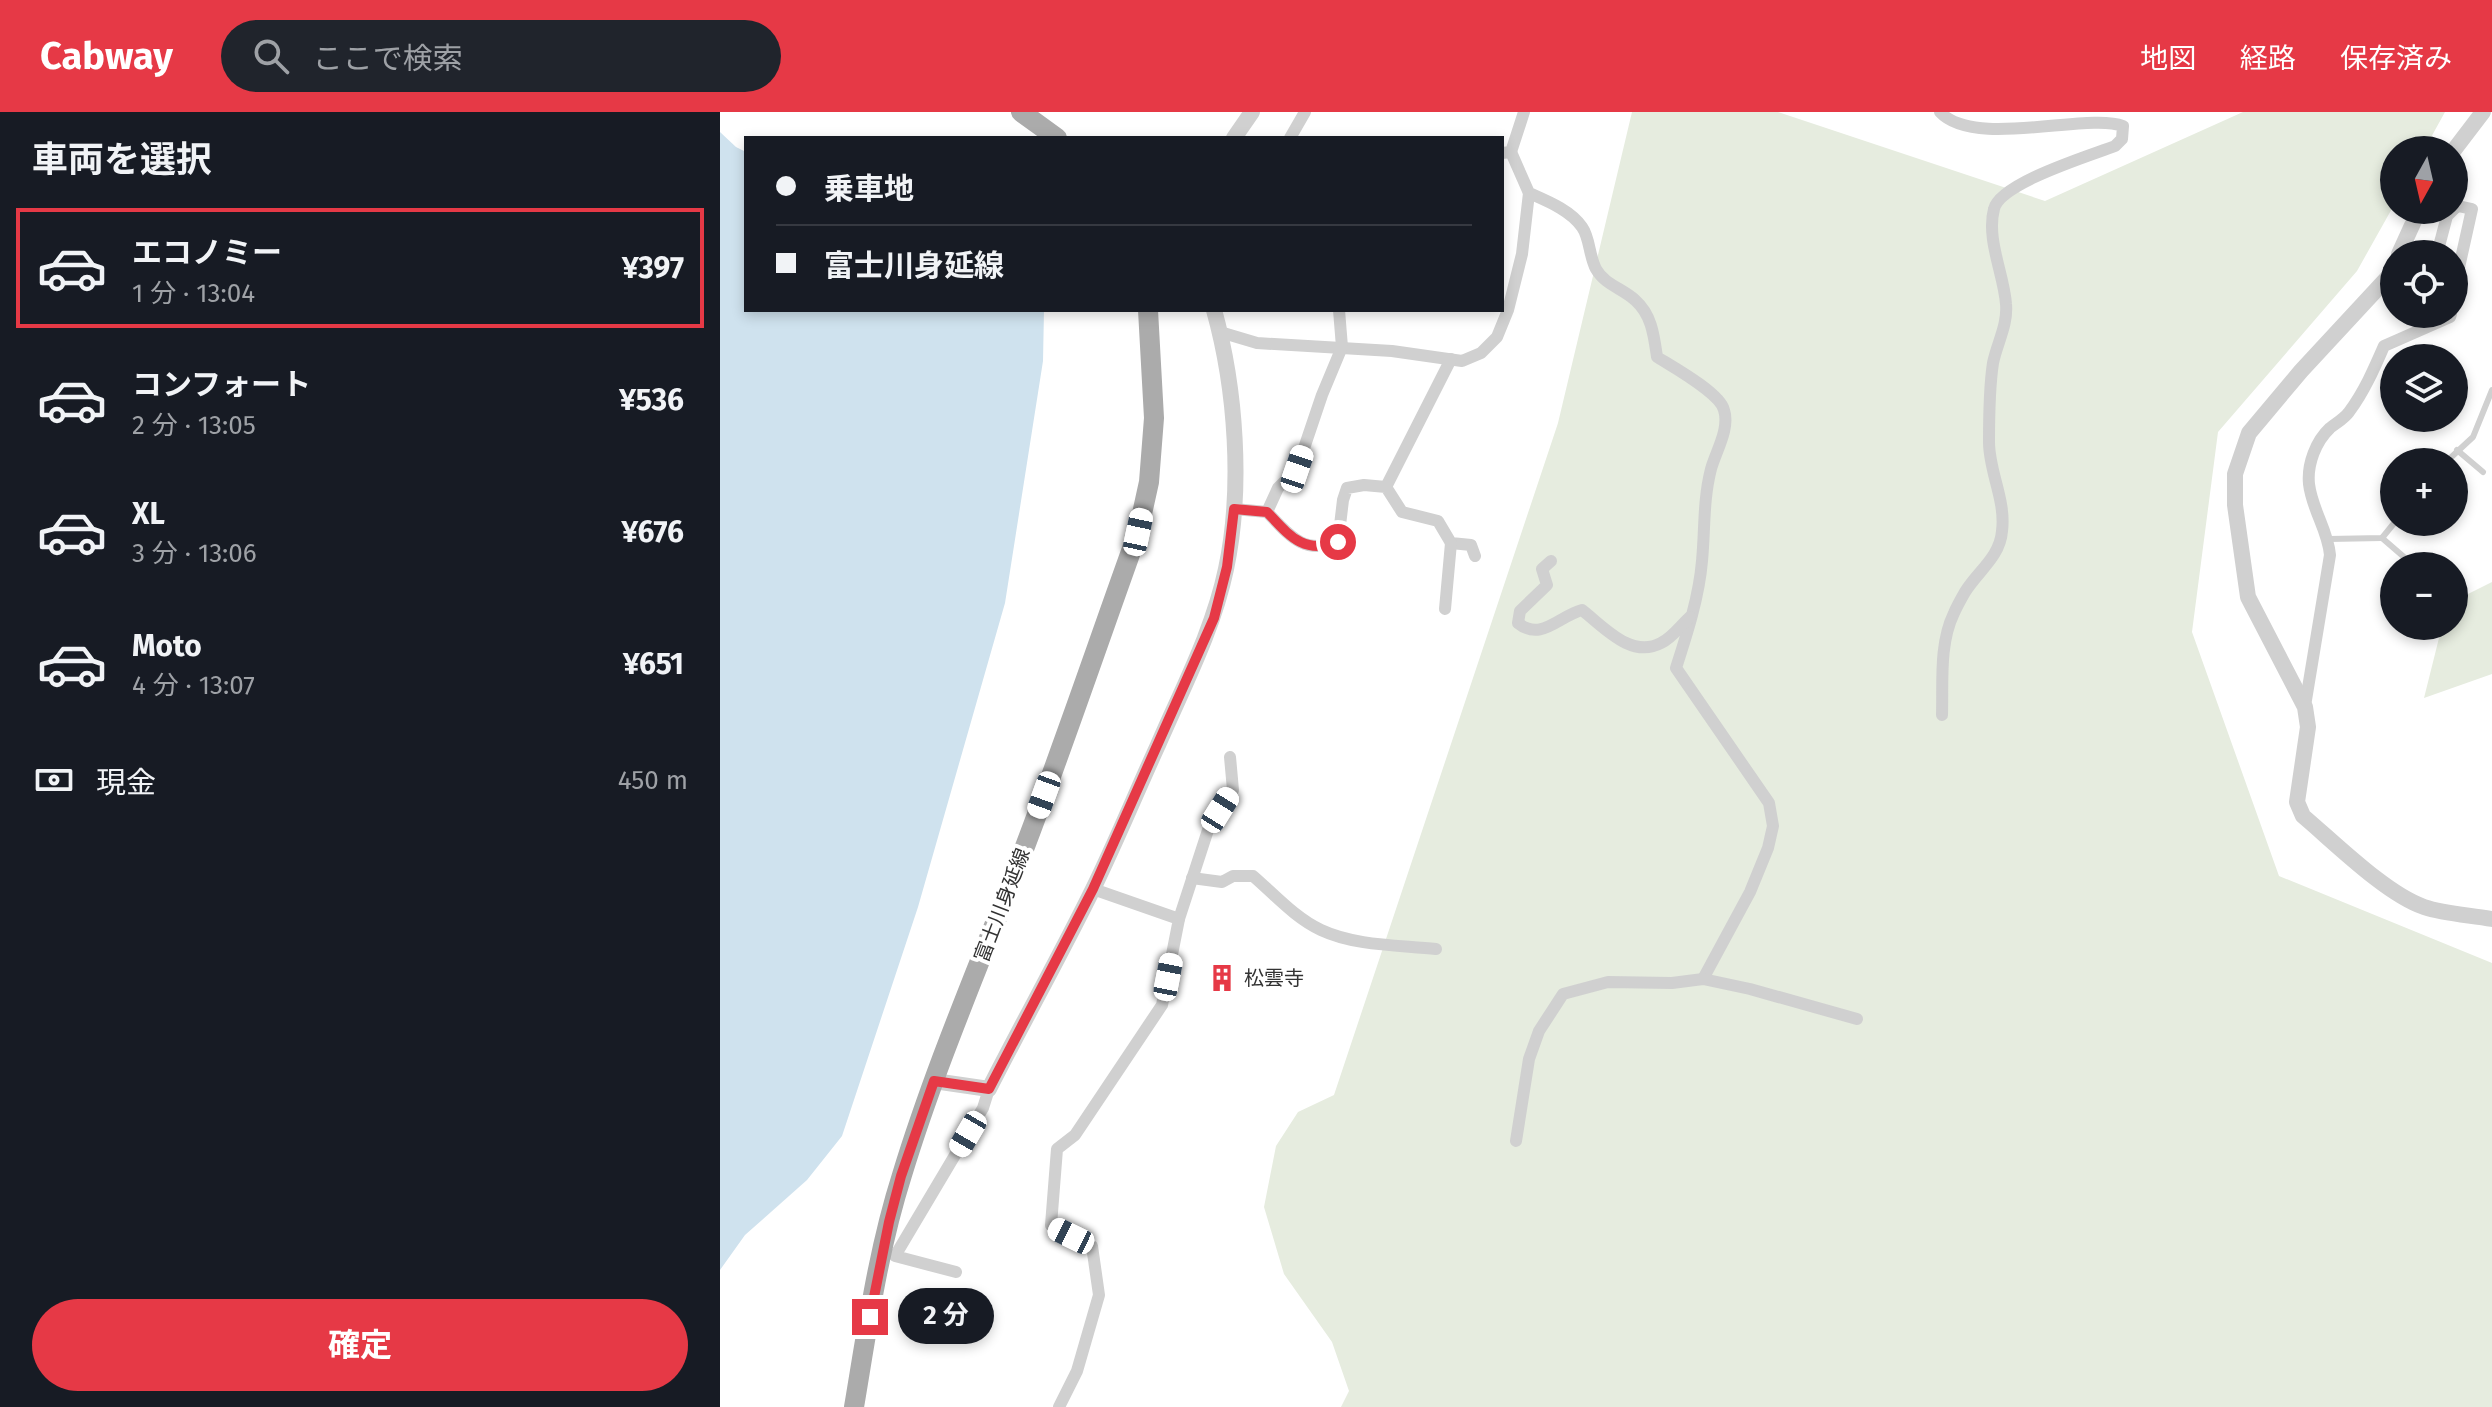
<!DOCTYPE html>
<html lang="ja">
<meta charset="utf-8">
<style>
:root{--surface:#171b24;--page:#20242c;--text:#f1f3f6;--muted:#9ea1a6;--line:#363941;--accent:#e63946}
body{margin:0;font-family:"Fira Sans","Noto Sans JP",sans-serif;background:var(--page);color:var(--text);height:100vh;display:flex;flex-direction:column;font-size:30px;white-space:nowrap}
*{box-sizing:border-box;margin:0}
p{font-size:26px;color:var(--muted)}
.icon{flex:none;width:44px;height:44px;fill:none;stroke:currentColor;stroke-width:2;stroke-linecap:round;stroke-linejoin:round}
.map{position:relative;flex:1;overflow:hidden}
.details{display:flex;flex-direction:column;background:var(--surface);width:720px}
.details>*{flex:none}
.hud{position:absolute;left:24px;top:24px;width:760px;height:176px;border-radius:0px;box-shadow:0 4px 12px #0003;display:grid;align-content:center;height:176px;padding:0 32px;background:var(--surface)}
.needle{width:52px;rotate:188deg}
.controls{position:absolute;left:1660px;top:24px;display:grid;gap:16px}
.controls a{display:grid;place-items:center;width:88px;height:88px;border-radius:50%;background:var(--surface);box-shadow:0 4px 12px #0003;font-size:40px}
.end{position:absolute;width:36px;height:36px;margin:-18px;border:10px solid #e63946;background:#fff;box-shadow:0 0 0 4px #fff}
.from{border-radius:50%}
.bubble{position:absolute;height:56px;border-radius:28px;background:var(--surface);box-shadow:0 4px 12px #0003;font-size:26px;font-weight:700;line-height:56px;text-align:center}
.car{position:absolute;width:24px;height:48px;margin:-24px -12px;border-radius:10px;box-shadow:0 0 6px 2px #0007;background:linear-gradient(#fff 24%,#345 0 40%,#fff 0 76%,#345 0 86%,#fff 0)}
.hud b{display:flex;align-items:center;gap:28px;height:76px;font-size:30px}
.hud b+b{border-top:2px solid var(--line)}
.hud i{width:20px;height:20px;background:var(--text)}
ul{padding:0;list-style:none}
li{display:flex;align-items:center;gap:24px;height:120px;margin:0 16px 12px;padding:0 16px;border:4px solid transparent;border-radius:0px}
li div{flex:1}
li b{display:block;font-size:30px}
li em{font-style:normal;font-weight:700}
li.current{border-color:var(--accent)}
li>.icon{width:72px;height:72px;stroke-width:1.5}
h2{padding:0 32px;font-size:36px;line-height:96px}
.pay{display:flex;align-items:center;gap:20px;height:88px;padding:0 32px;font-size:30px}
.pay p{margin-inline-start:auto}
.cta{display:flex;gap:16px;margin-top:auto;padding:16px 32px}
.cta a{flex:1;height:92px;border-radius:48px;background:var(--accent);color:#fff;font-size:32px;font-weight:700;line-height:92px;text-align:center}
header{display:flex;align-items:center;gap:48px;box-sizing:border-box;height:112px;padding:0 40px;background:var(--accent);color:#fff}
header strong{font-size:38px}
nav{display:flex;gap:44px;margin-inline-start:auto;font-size:28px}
.search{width:560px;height:72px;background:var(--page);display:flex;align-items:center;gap:20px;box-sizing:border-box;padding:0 28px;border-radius:44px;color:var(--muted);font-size:30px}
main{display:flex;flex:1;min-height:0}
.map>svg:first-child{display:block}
.green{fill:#e6ecdf}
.water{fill:#cfe2ee}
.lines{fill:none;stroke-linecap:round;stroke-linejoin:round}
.service{stroke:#d0d0d0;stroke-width:6}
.minor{stroke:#d0d0d0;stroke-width:12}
.tertiary{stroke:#d0d0d0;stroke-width:16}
.primary{stroke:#ababab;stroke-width:20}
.route{stroke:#e63946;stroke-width:10}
.labels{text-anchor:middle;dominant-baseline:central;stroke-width:8;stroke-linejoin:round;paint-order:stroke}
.street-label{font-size:20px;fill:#333;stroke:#fff}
.poi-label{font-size:20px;fill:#333;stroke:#fff;text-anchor:start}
</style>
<header>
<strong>Cabway</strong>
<div class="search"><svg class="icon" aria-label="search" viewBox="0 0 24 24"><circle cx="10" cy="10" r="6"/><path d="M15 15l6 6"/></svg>ここで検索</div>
<nav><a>地図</a><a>経路</a><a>保存済み</a></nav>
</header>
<main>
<section class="details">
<h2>車両を選択</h2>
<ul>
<li class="current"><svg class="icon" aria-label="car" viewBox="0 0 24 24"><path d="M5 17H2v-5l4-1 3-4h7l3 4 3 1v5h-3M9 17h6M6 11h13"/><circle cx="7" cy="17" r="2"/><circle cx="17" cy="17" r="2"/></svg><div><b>エコノミー</b><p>1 分 · 13:04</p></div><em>¥397</em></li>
<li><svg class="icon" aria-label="car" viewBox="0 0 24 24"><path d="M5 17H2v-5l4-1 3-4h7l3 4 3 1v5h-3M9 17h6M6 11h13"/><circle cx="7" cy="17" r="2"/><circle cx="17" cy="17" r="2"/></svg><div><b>コンフォート</b><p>2 分 · 13:05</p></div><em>¥536</em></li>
<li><svg class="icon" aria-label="car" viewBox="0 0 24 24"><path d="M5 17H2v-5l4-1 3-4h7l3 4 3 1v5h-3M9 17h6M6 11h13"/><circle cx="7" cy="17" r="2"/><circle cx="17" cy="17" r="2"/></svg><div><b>XL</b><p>3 分 · 13:06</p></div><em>¥676</em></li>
<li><svg class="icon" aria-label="car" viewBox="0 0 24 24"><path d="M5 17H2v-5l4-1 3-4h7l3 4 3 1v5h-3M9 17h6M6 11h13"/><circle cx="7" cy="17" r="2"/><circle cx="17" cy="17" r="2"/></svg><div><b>Moto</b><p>4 分 · 13:07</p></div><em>¥651</em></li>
</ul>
<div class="pay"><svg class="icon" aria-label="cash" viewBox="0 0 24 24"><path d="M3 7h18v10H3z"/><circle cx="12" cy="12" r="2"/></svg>現金<p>450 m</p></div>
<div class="cta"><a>確定</a></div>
</section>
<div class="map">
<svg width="1772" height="1295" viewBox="0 0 1772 1295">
<rect width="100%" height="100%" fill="#fff"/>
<g class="green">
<path d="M912,0H1058L1325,89L1523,0H1725L1704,38H1674V93L1637,159L1498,320L1472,520L1559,764L1772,851V1295H621L629,1279L612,1230L564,1162L544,1095L556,1034L578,1000L614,983L838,311Z"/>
<path d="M1772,470V562L1704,586L1722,514H1734V489Z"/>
</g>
<path class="water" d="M0,20L16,35L26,40V198H324L323,249L285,491L198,795L122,1024L87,1068L25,1123L0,1158Z"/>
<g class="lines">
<g class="service">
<path d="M1737,338L1763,360"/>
<path d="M1726,350L1753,325L1772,278"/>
<path d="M1662,426L1684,445L1685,454"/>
<path d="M1609,427L1662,426L1675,410"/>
</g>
<g class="minor">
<path d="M1220,0C1254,37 1368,0 1403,14L1402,27L1395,34C1369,44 1280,71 1274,97C1266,127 1284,163 1286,192C1288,213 1277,231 1273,251C1269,277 1269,304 1269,330C1269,360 1286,388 1282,419C1280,445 1258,459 1245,480C1241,487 1237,494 1234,501C1219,532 1223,570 1222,603"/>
<path d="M570,26L585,0"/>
<path d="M791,40L809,81C827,89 850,98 862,115C870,126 869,144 876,157C885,173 902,176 915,188C932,203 934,224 937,245C953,255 1000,281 1004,298C1010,317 996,339 991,357C983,388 985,418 982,449C979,485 967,522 956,556L1049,691L1053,714L1048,736L1030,780L983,867"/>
<path d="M782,41L791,40L804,0"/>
<path d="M1734,97L1738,94L1752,97L1734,178"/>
<path d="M1717,142L1727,104L1733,98"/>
<path d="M500,220L537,231L672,239L742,249L761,241L777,225L788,198L802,142L809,81"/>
<path d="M666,375L731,247"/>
<path d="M514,397L547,400C569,423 583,443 618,430L623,388L627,376L644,373L666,375L682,400L718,409L731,431L751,433L755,444"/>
<path d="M547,400L558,376L577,357L602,283L622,235L619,198"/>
<path d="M831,449L822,457L827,473L800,499L798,511C821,530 839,504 862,498C884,515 911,547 941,531C952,526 961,513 970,505"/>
<path d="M725,497L731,431"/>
<path d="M1585,594L1610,443C1608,418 1592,398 1589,372C1587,352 1596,329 1610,316C1616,311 1624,307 1629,300C1644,280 1654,257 1664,234L1730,205L1731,202"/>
<path d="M472,766L502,770L513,764H533C554,782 575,806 601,818C635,834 679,833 716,837"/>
<path d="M459,807L488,718L513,678L510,645"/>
<path d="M796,1029L809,947L819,919L843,882L888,870L952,871L983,867L1030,877L1137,907"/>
<path d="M236,1160L175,1144L263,996L269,977"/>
<path d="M339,1295L357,1259L379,1183L372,1134L331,1113L337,1037L355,1023L442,893L459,807L373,777"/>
</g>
<g class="tertiary">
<path d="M514,26L532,0"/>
<path d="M1734,38L1763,0"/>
<path d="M1679,142L1699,98"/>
<path d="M1674,154L1670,163L1581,259L1529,321L1515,362V393L1528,485L1585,595L1588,615L1577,690L1583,704C1615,731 1666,782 1704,795C1725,802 1750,803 1772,807"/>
<path d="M214,969L269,977C303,910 340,844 373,777C396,730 416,681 438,633C463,575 493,519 506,457C523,377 516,277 494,198"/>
</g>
<g class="primary">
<path d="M301,0L337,26"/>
<path d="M134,1295C147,1218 158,1138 182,1063C215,955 260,851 301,745C342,638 379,528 418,420L429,370L434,306L428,198"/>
</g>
</g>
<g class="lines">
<path class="route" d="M150,1205L169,1110L181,1064L214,969L269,977L373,777L494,506L507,455L514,397L547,400C569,423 583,443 618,430"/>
</g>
<defs>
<g id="building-bare" transform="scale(2.16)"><path d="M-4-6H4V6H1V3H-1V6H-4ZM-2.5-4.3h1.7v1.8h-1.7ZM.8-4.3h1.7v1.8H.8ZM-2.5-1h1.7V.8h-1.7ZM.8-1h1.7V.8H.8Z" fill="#e63946" stroke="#fff" stroke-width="2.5" paint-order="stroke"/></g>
</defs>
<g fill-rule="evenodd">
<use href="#building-bare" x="502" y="866"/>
</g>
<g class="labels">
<g class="street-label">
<text transform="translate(282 793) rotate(-69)">富士川身延線</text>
</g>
<g class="poi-label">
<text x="524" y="866">松雲寺</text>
</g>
</g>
</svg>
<div class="controls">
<a><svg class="needle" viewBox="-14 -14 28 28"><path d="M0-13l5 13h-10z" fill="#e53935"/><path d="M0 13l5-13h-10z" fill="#9ea1a6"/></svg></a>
<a><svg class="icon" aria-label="locate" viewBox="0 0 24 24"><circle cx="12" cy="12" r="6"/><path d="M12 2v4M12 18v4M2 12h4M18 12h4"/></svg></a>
<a><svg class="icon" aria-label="layers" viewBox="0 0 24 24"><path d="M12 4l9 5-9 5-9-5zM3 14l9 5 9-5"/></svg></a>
<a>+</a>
<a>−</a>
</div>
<i class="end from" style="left:618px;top:430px"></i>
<i class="end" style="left:150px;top:1205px"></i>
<div class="bubble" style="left:178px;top:1176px;width:96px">2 分</div>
<i class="car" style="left:577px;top:357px;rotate:19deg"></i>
<i class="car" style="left:418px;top:420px;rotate:12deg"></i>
<i class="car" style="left:324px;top:683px;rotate:200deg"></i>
<i class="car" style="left:500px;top:698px;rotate:32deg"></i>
<i class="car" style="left:448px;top:865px;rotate:11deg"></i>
<i class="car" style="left:248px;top:1022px;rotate:210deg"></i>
<i class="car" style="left:351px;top:1124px;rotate:296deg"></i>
<div class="hud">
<b><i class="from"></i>乗車地</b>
<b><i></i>富士川身延線</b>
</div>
</div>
</main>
